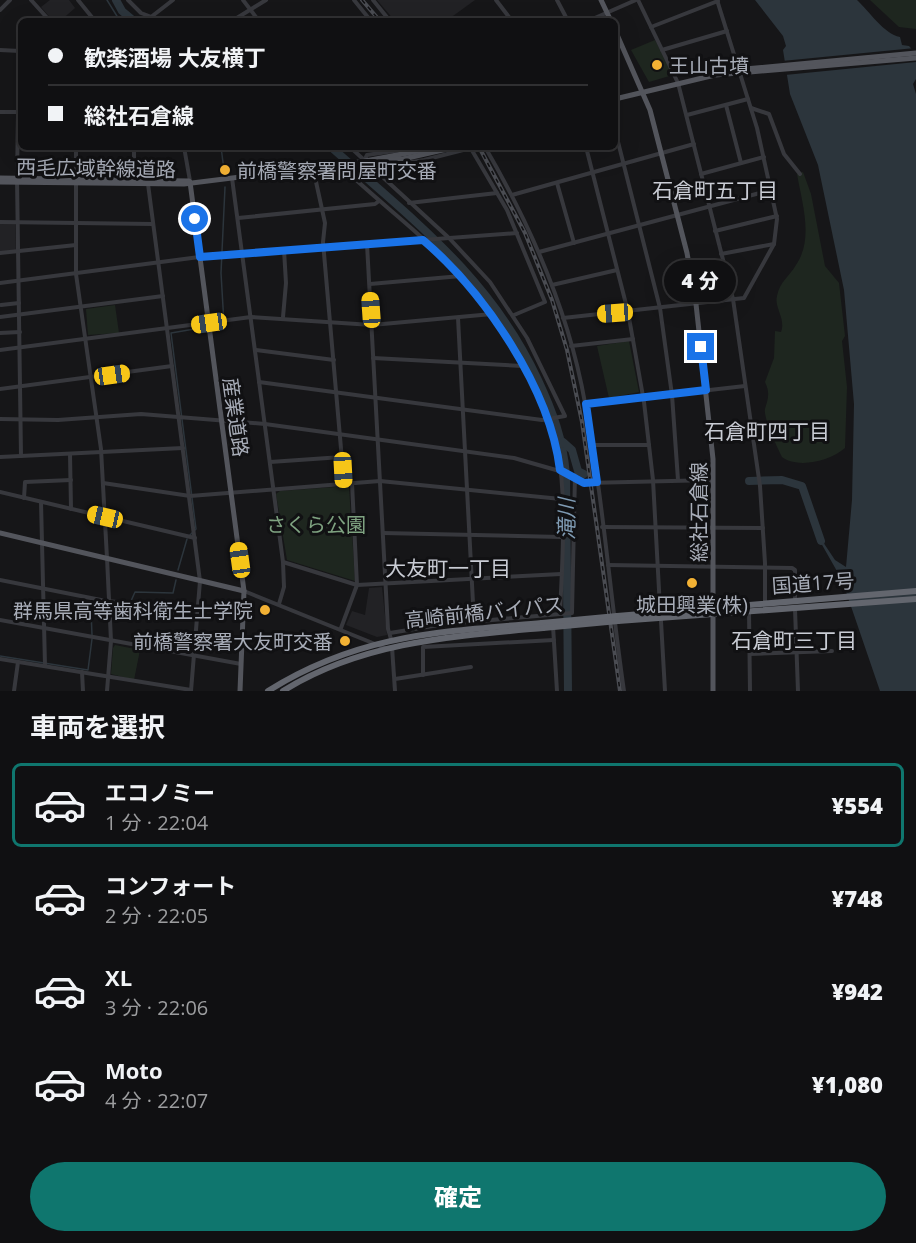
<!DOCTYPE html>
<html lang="ja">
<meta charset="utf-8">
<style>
:root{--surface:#101012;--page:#1e1e20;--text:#f1f3f6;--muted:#9c9d9f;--line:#303032;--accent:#0f766e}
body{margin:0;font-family:"Open Sans","Noto Sans JP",sans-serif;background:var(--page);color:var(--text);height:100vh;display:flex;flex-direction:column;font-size:22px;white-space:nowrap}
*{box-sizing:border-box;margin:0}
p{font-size:20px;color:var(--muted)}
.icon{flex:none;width:33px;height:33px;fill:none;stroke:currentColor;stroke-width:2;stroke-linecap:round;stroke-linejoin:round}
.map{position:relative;height:691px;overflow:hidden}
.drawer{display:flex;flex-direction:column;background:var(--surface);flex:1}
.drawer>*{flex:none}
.hud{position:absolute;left:18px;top:18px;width:600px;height:132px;border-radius:9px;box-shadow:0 6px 24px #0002,0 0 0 2px var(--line);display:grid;align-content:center;height:132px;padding:0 30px;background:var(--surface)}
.end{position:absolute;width:27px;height:27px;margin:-14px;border:8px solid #1a73e8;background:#fff;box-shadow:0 0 0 3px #fff}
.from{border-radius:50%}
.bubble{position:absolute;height:42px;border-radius:21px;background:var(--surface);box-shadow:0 6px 24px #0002,0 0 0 2px var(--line);font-size:20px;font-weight:800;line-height:42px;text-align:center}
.car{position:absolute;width:18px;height:36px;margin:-18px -9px;border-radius:8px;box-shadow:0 0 4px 2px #0007;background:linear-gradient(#f5c518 24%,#345 0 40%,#f5c518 0 76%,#345 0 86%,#f5c518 0)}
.hud b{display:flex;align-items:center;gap:21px;height:57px;font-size:22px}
.hud b+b{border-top:2px solid var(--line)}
.hud i{width:15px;height:15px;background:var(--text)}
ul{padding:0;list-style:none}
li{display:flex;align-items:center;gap:18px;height:84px;margin:0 12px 9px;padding:0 18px;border:3px solid transparent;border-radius:9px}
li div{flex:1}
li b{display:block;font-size:22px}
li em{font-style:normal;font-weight:800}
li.selected{border-color:var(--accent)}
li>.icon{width:54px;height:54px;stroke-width:1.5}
h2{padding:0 30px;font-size:27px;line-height:72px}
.cta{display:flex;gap:12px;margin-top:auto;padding:12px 30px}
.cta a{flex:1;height:69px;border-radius:36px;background:var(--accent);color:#fff;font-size:24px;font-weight:800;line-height:69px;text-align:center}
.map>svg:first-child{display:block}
.built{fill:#222225}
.green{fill:#1e261f}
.water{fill:#2c353c}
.pier{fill:#161618}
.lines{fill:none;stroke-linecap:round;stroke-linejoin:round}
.stream{stroke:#2c353c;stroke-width:1.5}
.river{stroke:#2c353c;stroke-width:8}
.minor{stroke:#37383d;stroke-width:4}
.major{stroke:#53555c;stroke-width:5}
.highway{stroke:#63666e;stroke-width:6}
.rail-casing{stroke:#4a4c52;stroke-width:4}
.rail{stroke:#111113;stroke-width:1.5;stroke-dasharray:4.5;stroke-linecap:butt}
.highway-bridge{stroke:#63666e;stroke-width:6}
.route{stroke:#1a73e8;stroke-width:8}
.poi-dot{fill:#f2b134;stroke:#111113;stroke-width:2}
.labels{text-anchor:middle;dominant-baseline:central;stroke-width:6;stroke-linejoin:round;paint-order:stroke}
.poi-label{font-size:20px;fill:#a8adb8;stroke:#111113;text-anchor:start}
.street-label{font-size:20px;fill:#a8adb8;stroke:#111113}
.park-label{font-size:20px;fill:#7fa381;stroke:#111113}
.neighbourhood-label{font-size:21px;fill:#c9ccd4;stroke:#111113}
.water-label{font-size:21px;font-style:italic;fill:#7f9bb3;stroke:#111113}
</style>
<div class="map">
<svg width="916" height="691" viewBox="0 0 916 691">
<rect width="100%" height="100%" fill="#161618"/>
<g class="built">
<path d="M50,0H69L75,8L60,21H53L41,7Z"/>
<path d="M377,0H475L446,21H395Z"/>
<path d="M0,224H15L16,252H0Z"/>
<path d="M382,587L387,635L377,637L346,625L352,611L365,615L369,588Z"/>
</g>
<g class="green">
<path d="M870,0H916V29L899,27Z"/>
<path d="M655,40L673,75L649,82L631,50Z"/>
<path d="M803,172L811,194L825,266L839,283L845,336L842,341L847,387L845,448C830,461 798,469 782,457C778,449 763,417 765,409C767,401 771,394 765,382L774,358L775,331L781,332C786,318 774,308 777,296C780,281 789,277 796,265C814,239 802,203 797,174Z"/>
<path d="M115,305L119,333L88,335L86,309Z"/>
<path d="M629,341L639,392L609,398L597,346Z"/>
<path d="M349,486L355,581L287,560L276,494L280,491Z"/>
<path d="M115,645L140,650L134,680L111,674L113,648Z"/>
</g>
<path class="water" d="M755,0H857C869,11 884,34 900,37L902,45L909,46L916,54V79L913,84L916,94V691H880L842,580L817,536V533L835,560L846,567L852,500L854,404L844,290L818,165L790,94L783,50L786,46L783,36Z"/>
<path class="pier" d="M915,48L916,62L785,75L782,61Z"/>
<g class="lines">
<g class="stream">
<path d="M107,0L120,21"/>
<path d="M221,147L224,170"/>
<path d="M190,535L196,529L171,333L224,324L221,273L225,187"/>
<path d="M178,570L187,539"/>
<path d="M131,601L135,592L173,593L176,580"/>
<path d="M92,635L91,611L94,607L129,606"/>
<path d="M0,656L88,670L92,639"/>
</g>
<g class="river">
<path d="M116,0L122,11L134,21"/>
<path d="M331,147C412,219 491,278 538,380C553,412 563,439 566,475L568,691"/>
<path d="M563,442L572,450L578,471L584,474"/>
<path d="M749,481L782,480L802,486L821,541"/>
</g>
<g class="minor">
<path d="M31,0L50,21"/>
<path d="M78,0L95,21"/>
<path d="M128,0L141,13L162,21"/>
<path d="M243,0L259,21"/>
<path d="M354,0L371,21"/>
<path d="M373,0L390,21"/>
<path d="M496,0L512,21"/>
<path d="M557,0L568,21"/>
<path d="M638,0L678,83L733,299L760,486L765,563V603"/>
<path d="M0,10L10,0"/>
<path d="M151,17L173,0"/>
<path d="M232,21L266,0"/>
<path d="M588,21L636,0"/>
<path d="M651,27L718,1"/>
<path d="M0,50L20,51"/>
<path d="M662,50L727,31"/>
<path d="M19,51L17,178L21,456"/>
<path d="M726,105L741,163"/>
<path d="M751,108L769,114L784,154L800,174"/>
<path d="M0,112H21"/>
<path d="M687,115L748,99"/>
<path d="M615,130L660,308L672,395L678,480"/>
<path d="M76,147V274L101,449L107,558L111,641L107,691"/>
<path d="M184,147L190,181"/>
<path d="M470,147L507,210L545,302L514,315"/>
<path d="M485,147C531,226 569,312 585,403C603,498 610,595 624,691"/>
<path d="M586,147L628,312L644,402L653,480L660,608"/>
<path d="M364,161L367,155L420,147"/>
<path d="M340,165C376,200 417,230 452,266C496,311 545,392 558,454C567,497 562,568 560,613"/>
<path d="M313,168L325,223L323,242L344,483"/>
<path d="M374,172L378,168L424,160L471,148"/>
<path d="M701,174L764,157"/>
<path d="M232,178L283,562L284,587L279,604"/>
<path d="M134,180V147"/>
<path d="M557,183L574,243"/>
<path d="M148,184L200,581L191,691"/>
<path d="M512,195L694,144"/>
<path d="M409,203L497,193"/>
<path d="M238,218L375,204L379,201"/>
<path d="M0,222L153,224"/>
<path d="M715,231L777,216"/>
<path d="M367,244L388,629L391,639"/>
<path d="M539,252L771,190"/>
<path d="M0,253L76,245"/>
<path d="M721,254L774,244"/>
<path d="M0,283L207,256L517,233"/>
<path d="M370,284L461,276"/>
<path d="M552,285L617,270"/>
<path d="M1,305L19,303"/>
<path d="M0,317L163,296"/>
<path d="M283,317L286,283L284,250"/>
<path d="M458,318L474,622"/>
<path d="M563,318L744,298L774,244L777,219L757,128L717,0"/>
<path d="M0,333L20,332"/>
<path d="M571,346L633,339"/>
<path d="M0,350L251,317L372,325L492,314"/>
<path d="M256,350L334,360"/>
<path d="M373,358L522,366"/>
<path d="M259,382L542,420L565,416L527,338L490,282L449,238L350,147"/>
<path d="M0,389L172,366"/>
<path d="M586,404L745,386"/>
<path d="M0,419L58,420L141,414L265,424L514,458L570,474L587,483L713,480"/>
<path d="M591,445H649"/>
<path d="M70,454L71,509"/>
<path d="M0,457L183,448"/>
<path d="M270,462L342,457"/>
<path d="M103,483L190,496L380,481L561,499"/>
<path d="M0,492L195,538"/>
<path d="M24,498L25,482L71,480"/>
<path d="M41,502L45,665"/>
<path d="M602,527L763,528"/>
<path d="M383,533L561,537"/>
<path d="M283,562L357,585L561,574"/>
<path d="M608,565L792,568L795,570V601"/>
<path d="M0,580L106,601L129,603L197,619"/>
<path d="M244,591L385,648"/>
<path d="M795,609L798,691"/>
<path d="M749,611L750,691"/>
<path d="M0,620L241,664"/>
<path d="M661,621L665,691"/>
<path d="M553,626L557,691"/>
<path d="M341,628L357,585L352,483"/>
<path d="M390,633L445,624L572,613L575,475"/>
<path d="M392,647L395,691"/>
<path d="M750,654L832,651"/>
<path d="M0,659L191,690"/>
<path d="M82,672L83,691"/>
<path d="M423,675V647L554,640"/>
<path d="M395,679L471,667"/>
<path d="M14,691L18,662"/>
</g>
<g class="major">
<path d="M601,0L611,21"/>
<path d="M615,30L650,110L687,253L696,304L713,459V691"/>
<path d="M741,72L745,69L916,53"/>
<path d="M615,99L715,75L916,58"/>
<path d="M365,161L440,147"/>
<path d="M0,178L189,181"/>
<path d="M0,182L184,184L359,162L403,159L456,147"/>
<path d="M190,182L244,591L240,691"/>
<path d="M0,533L244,591"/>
</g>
<g class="highway">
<path d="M617,616L916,591"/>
<path d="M618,621L916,599"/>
<path d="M268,691C359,634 439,632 542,623"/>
<path d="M283,691C361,642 453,636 543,628"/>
</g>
<g class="rail-casing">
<g id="rail">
<path d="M362,0L380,21"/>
<path d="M479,147L525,233L552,300L567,350L582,422L620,691"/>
</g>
</g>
<use href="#rail" class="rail"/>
<g class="highway-bridge">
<path d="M542,623L617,616"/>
<path d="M543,628L618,621"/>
</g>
</g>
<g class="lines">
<path class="route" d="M195,219L200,257L423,240C484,292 550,388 560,470L584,483L597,482L586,404L706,390L701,347"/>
</g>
<g class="poi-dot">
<circle cx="657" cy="65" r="6"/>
<circle cx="225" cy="170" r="6"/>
<circle cx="692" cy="583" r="6"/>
<circle cx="265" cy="610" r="6"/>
<circle cx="345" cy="641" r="6"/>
</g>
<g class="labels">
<g class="poi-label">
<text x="669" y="65">王山古墳</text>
<text x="237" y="170">前橋警察署問屋町交番</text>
<text x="692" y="604" text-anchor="middle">城田興業(株)</text>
<text x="253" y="610" text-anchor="end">群馬県高等歯科衛生士学院</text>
<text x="333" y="641" text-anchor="end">前橋警察署大友町交番</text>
</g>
<g class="street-label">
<text transform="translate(96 168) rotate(1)">西毛広域幹線道路</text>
<text transform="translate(236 417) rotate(82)">産業道路</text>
<text transform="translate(698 512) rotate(-90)">総社石倉線</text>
<text transform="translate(813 583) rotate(-4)">国道17号</text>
<text transform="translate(484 612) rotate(-6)">高崎前橋バイパス</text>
</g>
<g class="park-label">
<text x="316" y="524">さくら公園</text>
</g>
<g class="neighbourhood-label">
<text x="715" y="190">石倉町五丁目</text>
<text x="767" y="431">石倉町四丁目</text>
<text x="448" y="568">大友町一丁目</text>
<text x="794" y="640">石倉町三丁目</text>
</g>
<g class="water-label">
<text transform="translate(566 519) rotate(-90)">滝川</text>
</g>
</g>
</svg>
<i class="end from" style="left:195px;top:219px"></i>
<i class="end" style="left:701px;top:347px"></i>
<div class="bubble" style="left:664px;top:260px;width:72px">4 分</div>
<i class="car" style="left:371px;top:310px;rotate:356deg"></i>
<i class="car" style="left:615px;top:313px;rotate:266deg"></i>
<i class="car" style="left:209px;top:323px;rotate:262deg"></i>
<i class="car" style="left:112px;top:375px;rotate:82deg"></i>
<i class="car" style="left:343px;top:470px;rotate:177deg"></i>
<i class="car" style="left:105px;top:517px;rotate:283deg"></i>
<i class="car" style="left:240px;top:560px;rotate:352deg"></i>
<div class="hud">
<b><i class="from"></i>歓楽酒場 大友横丁</b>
<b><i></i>総社石倉線</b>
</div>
</div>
<section class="drawer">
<h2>車両を選択</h2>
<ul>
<li class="selected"><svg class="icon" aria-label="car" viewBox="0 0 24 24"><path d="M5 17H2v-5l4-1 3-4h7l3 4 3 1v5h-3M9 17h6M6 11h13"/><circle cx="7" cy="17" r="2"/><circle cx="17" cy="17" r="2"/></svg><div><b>エコノミー</b><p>1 分 · 22:04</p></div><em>¥554</em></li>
<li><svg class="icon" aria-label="car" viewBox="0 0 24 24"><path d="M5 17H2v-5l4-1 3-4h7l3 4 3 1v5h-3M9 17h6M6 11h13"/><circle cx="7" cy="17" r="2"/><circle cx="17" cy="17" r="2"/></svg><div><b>コンフォート</b><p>2 分 · 22:05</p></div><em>¥748</em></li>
<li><svg class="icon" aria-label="car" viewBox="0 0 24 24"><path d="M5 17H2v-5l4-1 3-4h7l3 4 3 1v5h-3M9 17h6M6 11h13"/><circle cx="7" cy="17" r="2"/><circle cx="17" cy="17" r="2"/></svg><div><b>XL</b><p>3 分 · 22:06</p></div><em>¥942</em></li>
<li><svg class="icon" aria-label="car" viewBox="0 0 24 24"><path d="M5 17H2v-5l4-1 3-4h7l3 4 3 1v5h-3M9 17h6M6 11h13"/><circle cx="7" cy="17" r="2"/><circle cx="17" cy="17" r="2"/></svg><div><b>Moto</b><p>4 分 · 22:07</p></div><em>¥1,080</em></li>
</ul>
<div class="cta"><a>確定</a></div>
</section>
